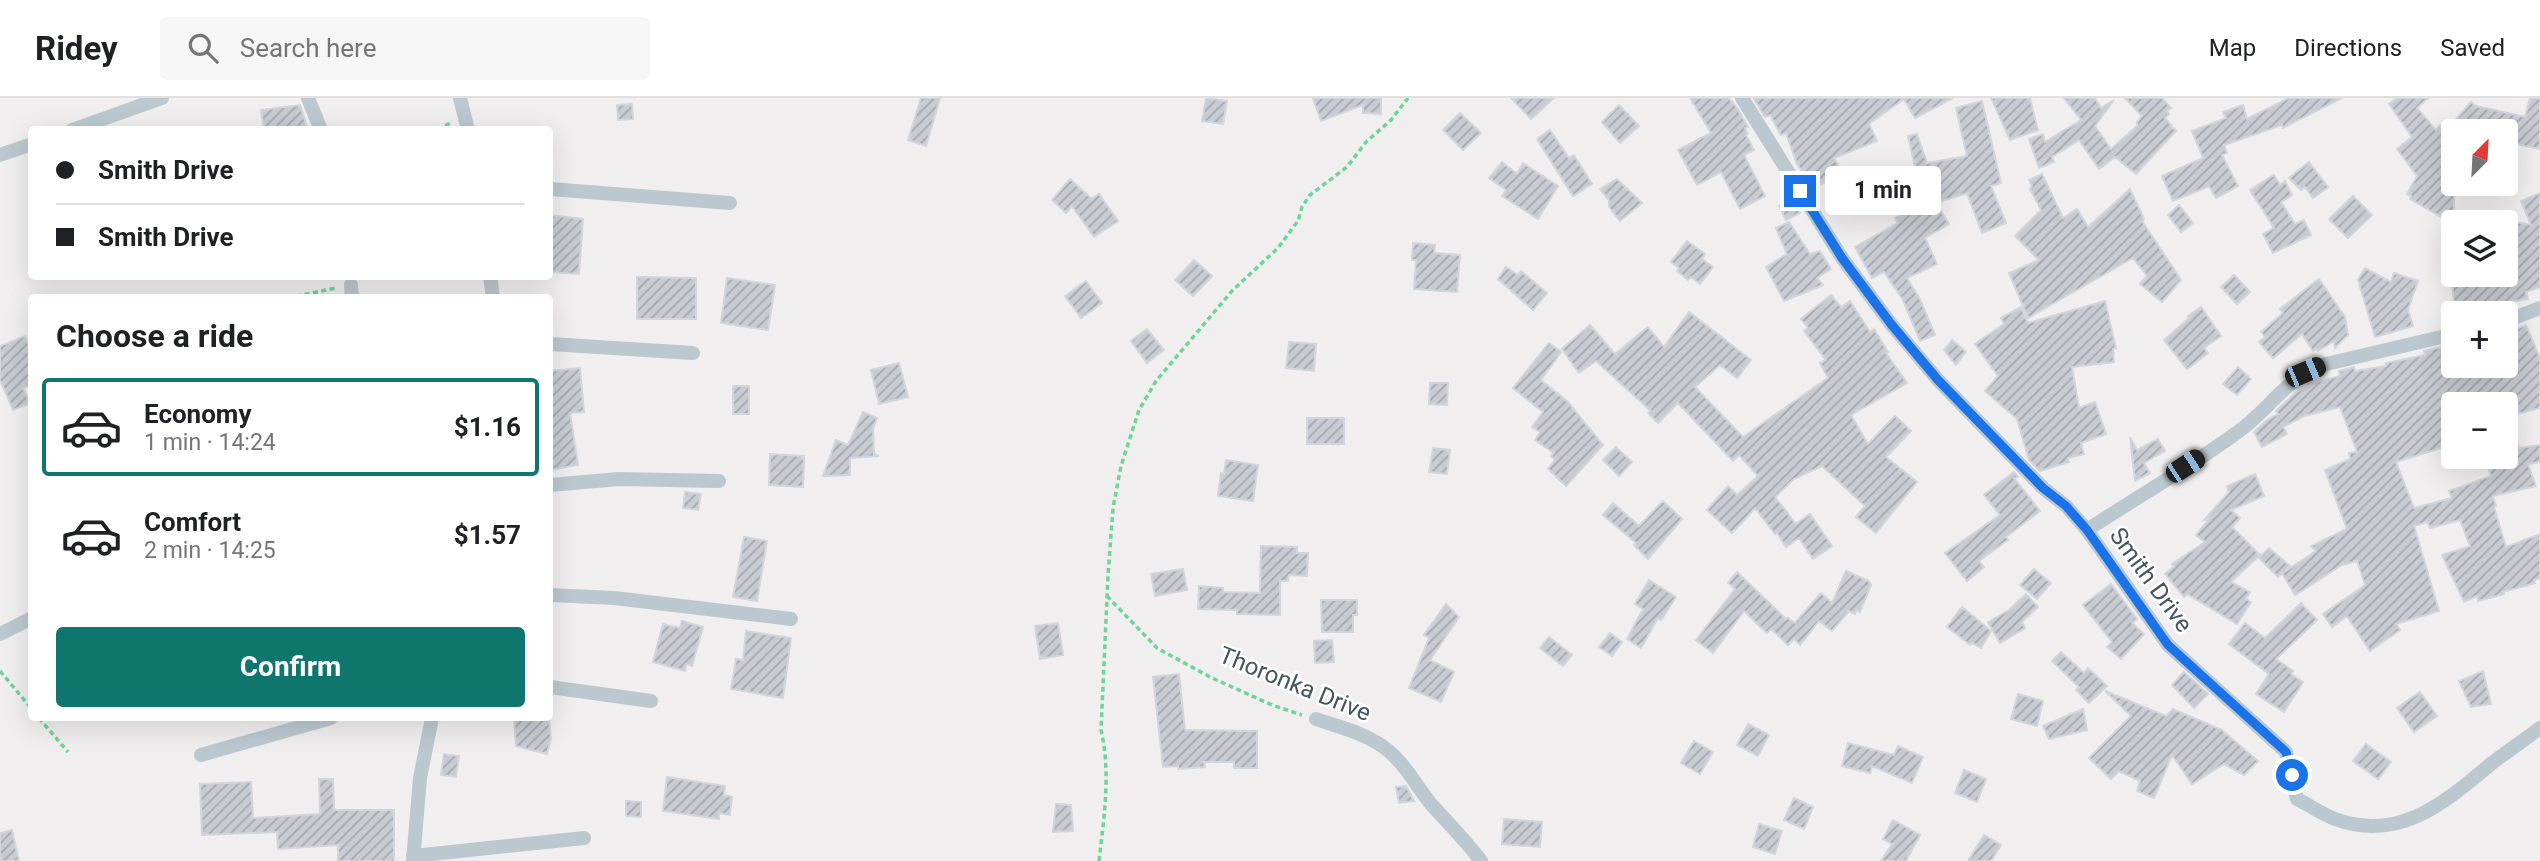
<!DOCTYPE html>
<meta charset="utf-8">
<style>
:root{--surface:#fff;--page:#f6f6f6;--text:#202124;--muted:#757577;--line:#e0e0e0;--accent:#0f766e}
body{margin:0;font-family:Roboto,sans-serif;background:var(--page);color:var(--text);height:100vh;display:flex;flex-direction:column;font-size:26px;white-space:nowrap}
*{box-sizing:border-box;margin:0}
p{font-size:23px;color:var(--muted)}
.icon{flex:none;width:38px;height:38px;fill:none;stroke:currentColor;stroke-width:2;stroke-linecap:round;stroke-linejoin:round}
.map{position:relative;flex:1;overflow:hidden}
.sheet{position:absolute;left:28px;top:196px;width:525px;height:427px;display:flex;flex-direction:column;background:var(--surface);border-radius:7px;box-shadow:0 7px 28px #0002}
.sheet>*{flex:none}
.hud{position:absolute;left:28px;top:28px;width:525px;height:154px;border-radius:7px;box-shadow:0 7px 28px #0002;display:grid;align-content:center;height:154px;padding:0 28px;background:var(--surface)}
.needle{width:46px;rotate:24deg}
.buttons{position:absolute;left:2441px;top:21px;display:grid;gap:14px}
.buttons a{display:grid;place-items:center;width:77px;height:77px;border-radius:7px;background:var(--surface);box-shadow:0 7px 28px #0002;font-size:35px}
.end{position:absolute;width:32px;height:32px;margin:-16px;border:9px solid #1a73e8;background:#fff;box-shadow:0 0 0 4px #fff}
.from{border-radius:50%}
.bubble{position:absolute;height:49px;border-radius:7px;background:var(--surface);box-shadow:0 7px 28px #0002;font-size:23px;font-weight:700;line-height:49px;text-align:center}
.car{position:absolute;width:21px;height:42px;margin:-21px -10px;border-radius:9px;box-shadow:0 0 5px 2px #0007;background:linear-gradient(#222 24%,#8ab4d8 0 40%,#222 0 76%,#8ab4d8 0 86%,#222 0)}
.hud b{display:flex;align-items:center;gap:24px;height:66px;font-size:26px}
.hud b+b{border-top:2px solid var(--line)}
.hud i{width:18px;height:18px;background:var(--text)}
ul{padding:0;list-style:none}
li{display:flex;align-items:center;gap:21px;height:98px;margin:0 14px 10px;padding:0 14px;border:4px solid transparent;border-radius:7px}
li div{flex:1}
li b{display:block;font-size:26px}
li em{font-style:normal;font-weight:700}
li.on{border-color:var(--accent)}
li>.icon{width:63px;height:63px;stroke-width:1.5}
h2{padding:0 28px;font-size:32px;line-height:84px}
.primary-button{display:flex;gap:14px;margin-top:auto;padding:14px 28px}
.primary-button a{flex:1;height:80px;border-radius:7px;background:var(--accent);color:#fff;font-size:28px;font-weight:700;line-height:80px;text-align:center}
header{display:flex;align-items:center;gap:42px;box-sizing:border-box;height:98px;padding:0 35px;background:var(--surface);border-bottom:2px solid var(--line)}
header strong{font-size:33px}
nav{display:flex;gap:38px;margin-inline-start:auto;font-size:24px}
.search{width:490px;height:63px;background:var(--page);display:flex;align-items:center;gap:18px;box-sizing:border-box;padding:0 24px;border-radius:7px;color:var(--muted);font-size:26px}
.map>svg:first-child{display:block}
.building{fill:url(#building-hatch);stroke:#d2d5db;stroke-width:2}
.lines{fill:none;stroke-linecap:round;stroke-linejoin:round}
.path{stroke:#6dd59a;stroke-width:3.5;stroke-dasharray:5 3.5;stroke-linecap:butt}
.street{stroke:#bbc8cf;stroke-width:14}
.route{stroke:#1a73e8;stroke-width:9}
.labels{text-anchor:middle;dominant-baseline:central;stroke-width:5;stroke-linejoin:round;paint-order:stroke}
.street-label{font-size:24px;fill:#45545e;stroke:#fff}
</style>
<header>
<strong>Ridey</strong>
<div class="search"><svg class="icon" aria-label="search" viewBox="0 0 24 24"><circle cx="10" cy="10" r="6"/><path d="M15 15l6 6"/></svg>Search here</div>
<nav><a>Map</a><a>Directions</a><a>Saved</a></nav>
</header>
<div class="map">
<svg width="2540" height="763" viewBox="0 0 2540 763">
<defs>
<pattern id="building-hatch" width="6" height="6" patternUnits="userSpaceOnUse" patternTransform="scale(1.75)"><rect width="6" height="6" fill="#c8ccd2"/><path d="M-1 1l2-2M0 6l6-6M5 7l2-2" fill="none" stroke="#a4a8ae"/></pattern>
</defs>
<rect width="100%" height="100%" fill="#f1eeef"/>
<g class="building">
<path d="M921,0H940L926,48L908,42Z"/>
<path d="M1206,0L1227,3L1223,26L1202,23Z"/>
<path d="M1313,0H1381V16L1363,15V7L1321,23Z"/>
<path d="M1511,0H1554L1531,21Z"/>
<path d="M1690,0H1729L1737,10L1748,29L1745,30L1748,36L1746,37L1754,52L1744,57L1765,98L1740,111L1721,74L1697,87L1678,52L1711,35Z"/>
<path d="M1756,0H1953L1915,20L1904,1L1869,26L1877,43L1834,60L1839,68L1829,75L1832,80L1814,91L1797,66L1786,35L1781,37L1770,17L1765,19L1754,1Z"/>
<path d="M1991,0H2030L2038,32L2010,42Z"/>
<path d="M2064,0H2095L2101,10L2114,2L2095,28L2111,51L2137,28V24L2142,18L2125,0H2162L2171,10L2167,13L2169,16L2165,20L2176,33L2136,76L2115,59L2099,71L2079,42L2052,59L2054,64L2039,70L2029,41L2043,36L2045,44L2081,22Z"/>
<path d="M2289,0H2342L2283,30L2282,27L2224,47L2227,55L2222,57L2238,88L2216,100L2209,88L2173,103L2162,78L2203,60L2192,33L2226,20L2223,14L2243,7L2247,21Z"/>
<path d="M2397,0H2428L2417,10L2436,32L2440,27L2446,33L2471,4L2476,8L2525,19L2530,0H2540V51L2506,44V33H2447L2454,40V126L2410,101L2411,98L2407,96L2417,78L2397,51L2412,39L2389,6Z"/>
<path d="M1982,3L2001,85L1991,88L2006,125L1982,135L1967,95L1936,105L1949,126L1925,140L1937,166L1907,180L1920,201L1935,237L1920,243L1903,202L1884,174L1872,180L1855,149L1898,125L1895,120L1920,105L1910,71L1915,69L1908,38L1917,36L1927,65L1967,58L1956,10Z"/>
<path d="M632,6L633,21L618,22L617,7Z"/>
<path d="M300,7L308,32H264L261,12Z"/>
<path d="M1619,7L1639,28L1620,45L1602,24Z"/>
<path d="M1460,15L1481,35L1463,52L1443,32Z"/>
<path d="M1550,32L1569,60L1574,57L1592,86L1573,98L1537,41Z"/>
<path d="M1502,64L1517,76L1523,65L1558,88L1538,121L1502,98L1506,92L1489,80Z"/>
<path d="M2309,64L2328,89L2313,100L2305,89L2301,92L2289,80Z"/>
<path d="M2042,76L2063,120L2077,111L2088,129L2130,91L2144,121L2142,123L2181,182L2162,204L2140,186L2147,178L2133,160L2028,220L2009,175L2039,162L2015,138L2041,112L2030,91L2032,88L2029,82Z"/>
<path d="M2274,77L2280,87L2285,83L2292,97L2281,104L2295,126L2304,122L2311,137L2273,155L2263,136L2274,130L2250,92Z"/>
<path d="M1070,81L1092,101L1099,96L1118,123L1094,139L1072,108L1066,115L1052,102Z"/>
<path d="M1617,81L1642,105L1620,123L1609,109V102L1600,91Z"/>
<path d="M2540,95V189L2526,194L2528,201L2455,213L2451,178L2469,177L2470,185L2506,179V122L2531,127L2521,103Z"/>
<path d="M2353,98L2372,117L2348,140L2329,121Z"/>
<path d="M1793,101L1800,115L1786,122L1779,108Z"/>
<path d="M2179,107L2193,125L2181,134L2168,117Z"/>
<path d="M550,117L583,121L579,176L550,174Z"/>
<path d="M1789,124L1810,156L1820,153L1831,171L1817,180L1823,187L1784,203L1766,169L1787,156L1776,130Z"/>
<path d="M1687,143L1705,156L1702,161L1713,169L1700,186L1691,179L1688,182L1677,173L1679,170L1671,164Z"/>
<path d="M1413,145L1435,147L1434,155L1460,157L1457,194L1414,191L1416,162H1412Z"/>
<path d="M1194,162L1212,178L1193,198L1175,182Z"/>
<path d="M1506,169L1518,177L1521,173L1547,195L1533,212L1498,181Z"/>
<path d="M2365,170L2391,184L2394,175L2418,183L2408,212L2413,228L2375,239L2358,182Z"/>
<path d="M2234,177L2250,194L2237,206L2221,189Z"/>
<path d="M637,179L696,180V221H637Z"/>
<path d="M727,180L775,187L768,232L721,225Z"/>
<path d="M2319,181L2345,219L2348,237L2335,250L2334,243L2318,253L2316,251L2313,253L2302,236L2273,260L2259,244L2265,239L2261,234L2283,215L2280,211Z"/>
<path d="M1086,183L1102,205L1081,220L1065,198Z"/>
<path d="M1831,197L1841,209L1850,203L1870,234L1874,231L1888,254L1886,255L1907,285L1851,317L1868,346L1895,318L1911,333L1886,359L1917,384L1876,435L1856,419L1865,408L1822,368L1794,381L1775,399L1796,426L1810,416L1832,448L1813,461L1799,440L1786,449L1777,435L1775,436L1755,410L1732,435L1707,412L1728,388L1737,397L1758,378L1739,357L1733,363L1678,305L1658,325L1648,315L1651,313L1596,263L1579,275L1562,251L1590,227L1615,256L1648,229L1664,249L1689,214L1751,262L1737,280L1720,267L1695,289L1743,339L1828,280L1820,265L1826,262L1804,233L1808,230L1801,221Z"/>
<path d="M2105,203L2116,250L2113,251L2114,264L2072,269L2079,310L2095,304L2106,336L2081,345L2084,356L2068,360L2069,364L2040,373L2029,362L2017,321L1985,293L1998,278L1975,246L2004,226L2001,220L2021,209L2028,225Z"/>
<path d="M2201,209L2221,238L2204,250L2208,255L2187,271L2164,242L2189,220L2188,218Z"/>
<path d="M2526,227L2540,260V310L2509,318L2507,306H2454V346L2396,364L2414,410L2452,400L2449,393L2491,378L2489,372L2493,370L2490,359H2506V321L2512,320L2519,350L2540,347V364L2528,366L2536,388L2493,398L2496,408L2494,409L2506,449L2540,436V480L2534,482L2535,485L2503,494L2504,496L2478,503L2477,498L2464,504L2442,457L2470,448L2460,422L2430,430L2427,424L2414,428L2439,513L2396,526L2400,532L2370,553L2347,518L2332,529L2323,516L2365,487L2357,463L2342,467L2295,497L2282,475L2278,479L2259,460L2269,450L2290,468L2284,474L2316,453L2311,448L2347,431L2325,372L2350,361L2349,355L2357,354L2340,309L2304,318L2283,329L2287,336L2262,349L2254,334L2268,321L2278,316L2276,313L2295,295L2308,288V286L2340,278L2339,273L2354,269L2355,273L2386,268V265L2425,257L2424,253L2449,247L2451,268H2506V248L2512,247L2507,234Z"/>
<path d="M1147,231L1164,252L1147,265L1131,243Z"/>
<path d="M25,238L32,255V286L23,290L30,305L13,312L0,282V248Z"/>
<path d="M1952,242L1966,254L1956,267L1944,252Z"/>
<path d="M1289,244L1316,246L1314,273L1286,270Z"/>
<path d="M1549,245L1561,254L1541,282L1568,304L1603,347L1566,388L1548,371L1555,362L1551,358L1554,355L1535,342L1540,334L1532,329L1543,314L1513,290Z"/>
<path d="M899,265L908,299L879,306L871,272Z"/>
<path d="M2238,269L2251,281L2237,297L2223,286Z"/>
<path d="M580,270L584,314L570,315L578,367L550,372V273Z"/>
<path d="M1430,285H1448L1447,307L1429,306Z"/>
<rect x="733" y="288" width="16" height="28"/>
<path d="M863,314L877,320L873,331L874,356L879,358L850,360V377L823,378L836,342L848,347Z"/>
<rect x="1307" y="320" width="37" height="26"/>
<path d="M2130,339L2137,352L2158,341L2165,353L2144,365L2150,375L2135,383Z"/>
<path d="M1616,349L1632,364L1619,378L1603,362Z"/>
<path d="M1433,350L1450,352L1447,376L1429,374Z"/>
<path d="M770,356L804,358L803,389L769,387Z"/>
<path d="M1226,362L1258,367L1253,403L1218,398L1221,375L1224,376Z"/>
<path d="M2014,374L2018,379L2014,380L2040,413L2006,439L2008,442L1979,463L1984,469L1967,483L1945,455L2000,417L1984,397Z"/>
<path d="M2255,376L2264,398L2231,412L2240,420L2232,429L2260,457L2231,484L2250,494L2246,501L2251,504L2237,526L2187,496L2184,499L2165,476L2174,469L2172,466L2205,444L2196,437L2210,420L2204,422L2229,394L2227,388Z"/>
<path d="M685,394L701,396L698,412L683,410Z"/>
<path d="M1663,403L1682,421L1648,461L1634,447L1636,445L1603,417L1613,405L1639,428Z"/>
<path d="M744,439L767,443L757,503L733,499Z"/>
<path d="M1261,448L1297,449V455H1308L1307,478L1289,477L1288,483H1280V517L1237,516V512L1198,511L1199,488L1223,490V494L1260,495Z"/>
<path d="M1183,471L1187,492L1155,498L1151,476Z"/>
<path d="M2034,471L2051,485L2037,501L2020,487Z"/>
<path d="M1846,473L1869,483L1871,487L1860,514L1856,512L1855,516L1849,513L1832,533L1819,523L1800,547L1794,541L1788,547L1771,531L1767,535L1744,513L1713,555L1696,542L1735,491L1728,485L1737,474L1786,521L1788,520L1795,525L1821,495L1832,505Z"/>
<path d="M1649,482L1676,499L1661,522L1658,520L1641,550L1627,541L1643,511L1635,506Z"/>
<path d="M2111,486L2137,521L2132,525L2144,536L2121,561L2107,549L2112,544L2083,507Z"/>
<path d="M2026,496L2038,509L2022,524L2025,530L2000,545L1988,524L2009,512Z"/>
<path d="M1321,502H1357V517H1353V534H1322Z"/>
<path d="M2301,505L2317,522L2276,561L2293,573L2291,576L2303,584L2284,614L2256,596L2269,576L2229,546L2245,525L2265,540Z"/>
<path d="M1446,506L1459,519L1430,562L1454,574L1441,604L1409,590L1429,540L1424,537Z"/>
<path d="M1962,509L1991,533L1981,550L1972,545L1970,547L1947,529Z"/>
<path d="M682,523L703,529L692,568L686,566L685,573L653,564L663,526L680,530Z"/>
<path d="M1058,525L1063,557L1040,561L1035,528Z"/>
<path d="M746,533L791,540L783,600L731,591L736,561L743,562Z"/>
<path d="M1610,535L1622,544L1612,558L1599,549Z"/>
<path d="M1549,539L1572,557L1563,568L1540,550Z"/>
<path d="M1332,542L1334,564L1315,565L1314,543Z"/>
<path d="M2061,554L2084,575L2088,570L2107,588L2089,605L2076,592L2079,589L2052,563Z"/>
<path d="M2483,573L2491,606L2471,609L2459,583Z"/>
<path d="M2184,574L2208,596L2194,610L2172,587Z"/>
<path d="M1179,576L1185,632L1257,633V670H1234V664H1204L1205,669L1178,671V668L1163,669L1153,579Z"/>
<path d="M2105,593L2166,618L2173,611L2222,632L2258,663L2244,677L2224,666L2192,686L2172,657L2154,700L2137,693L2140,683L2119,673L2111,681L2089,660L2131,618Z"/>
<path d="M2420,594L2437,618L2414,634L2397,610Z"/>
<path d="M2018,596L2043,603L2037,628L2011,621Z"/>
<path d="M2083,611L2087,632L2049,641L2043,628Z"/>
<path d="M514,620H549L551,641L547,656L516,648Z"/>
<path d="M1748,626L1769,637L1758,658L1737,647Z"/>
<path d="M1694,643L1713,654L1700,676L1681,665Z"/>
<path d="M1848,645L1894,657L1898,648L1923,659L1912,685L1872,668L1870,675L1842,668Z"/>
<path d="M2366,646L2391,664L2378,681L2353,663Z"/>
<path d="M444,656L459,658L456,679L441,677Z"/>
<path d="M1964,672L1986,681L1977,704L1955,695Z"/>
<path d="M667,679L725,688L724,697L732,699L730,717L719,715V721L663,713Z"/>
<path d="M319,681H333L334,712H394V763H338V747L278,751L277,734L202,737L200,686L251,684L253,720L320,716Z"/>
<path d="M1406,688L1414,703L1399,705L1396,689Z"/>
<path d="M1794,700L1813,709L1804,731L1784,722Z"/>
<path d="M626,703L641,704V719L626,718Z"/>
<path d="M1056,706L1071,707L1073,733L1053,734Z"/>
<path d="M1504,721L1542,724L1540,749L1502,746Z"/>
<path d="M1893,722L1920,737L1906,763H1881L1892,746L1883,741Z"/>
<path d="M1759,726L1782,733L1775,756L1753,749Z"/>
<path d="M12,732L19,763H0V735Z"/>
<path d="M1984,737L2001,747L1991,763H1968Z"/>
</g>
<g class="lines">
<g class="path">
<path d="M438,32L452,24"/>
<path d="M288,200L336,190"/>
<path d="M1107,498L1157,550L1210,579L1272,607L1302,617"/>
<path d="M0,573L32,611"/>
<path d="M39,620L68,654"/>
<path d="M1099,763C1104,719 1111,675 1101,632L1108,478L1113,410L1121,368L1139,312L1156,283L1232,193L1278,150L1298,123L1302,109L1310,97L1347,69L1366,44L1391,22L1408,0"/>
</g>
<g class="street">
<path d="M308,0L321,32"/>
<path d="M460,0L468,32"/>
<path d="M1742,0L1842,160L1891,226L1938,282L2043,390L2066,408L2087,432L2168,547L2286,654L2297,701C2309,707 2322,716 2335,721C2400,745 2445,704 2492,665C2508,653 2524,642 2540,630"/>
<path d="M72,32L162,0"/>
<path d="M0,57L32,46"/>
<path d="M550,91L730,105"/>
<path d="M490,178L493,200"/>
<path d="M351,187L352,200"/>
<path d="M2506,223L2540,210"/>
<path d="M550,246L693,255"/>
<path d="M550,387L619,381L719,383"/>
<path d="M2087,432C2136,400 2188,370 2235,336C2270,312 2280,285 2322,267L2454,236"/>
<path d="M550,497L614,500L791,521"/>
<path d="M0,536L32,520"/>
<path d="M550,589L651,603"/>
<path d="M1316,621C1339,629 1362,634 1382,648C1403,662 1415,686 1431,706C1448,725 1466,743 1481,763"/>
<path d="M201,657L331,620"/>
<path d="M413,758L584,740"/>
<path d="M413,763L420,680L432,620"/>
</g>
</g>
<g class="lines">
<path class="route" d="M1800,93L1842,160L1891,226L1938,282L2043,390L2066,408L2087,432L2168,547L2286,654L2292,677"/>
</g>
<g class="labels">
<g class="street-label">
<text transform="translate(2151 482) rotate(54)">Smith Drive</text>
<text transform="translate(1295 586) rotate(22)">Thoronka Drive</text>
</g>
</g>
</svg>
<div class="buttons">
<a><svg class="needle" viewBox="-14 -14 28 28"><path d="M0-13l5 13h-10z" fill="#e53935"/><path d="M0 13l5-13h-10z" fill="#757577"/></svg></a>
<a><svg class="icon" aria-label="layers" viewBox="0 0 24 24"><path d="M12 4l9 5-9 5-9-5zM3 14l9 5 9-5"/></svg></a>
<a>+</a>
<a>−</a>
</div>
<i class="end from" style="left:2292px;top:677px"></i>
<i class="end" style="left:1800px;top:93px"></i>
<div class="bubble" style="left:1825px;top:68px;width:116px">1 min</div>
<i class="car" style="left:2305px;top:274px;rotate:67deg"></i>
<i class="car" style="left:2185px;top:368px;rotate:57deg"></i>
<div class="hud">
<b><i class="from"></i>Smith Drive</b>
<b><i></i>Smith Drive</b>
</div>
<section class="sheet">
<h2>Choose a ride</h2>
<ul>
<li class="on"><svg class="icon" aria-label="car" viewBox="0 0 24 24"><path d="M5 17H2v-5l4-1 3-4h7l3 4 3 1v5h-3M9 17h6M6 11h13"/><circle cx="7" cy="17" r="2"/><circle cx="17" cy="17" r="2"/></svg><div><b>Economy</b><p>1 min · 14:24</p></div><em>$1.16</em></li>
<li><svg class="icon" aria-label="car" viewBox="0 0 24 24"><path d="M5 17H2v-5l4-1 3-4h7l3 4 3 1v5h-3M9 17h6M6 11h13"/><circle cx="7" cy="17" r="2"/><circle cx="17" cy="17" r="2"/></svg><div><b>Comfort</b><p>2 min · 14:25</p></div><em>$1.57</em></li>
</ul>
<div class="primary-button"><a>Confirm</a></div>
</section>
</div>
